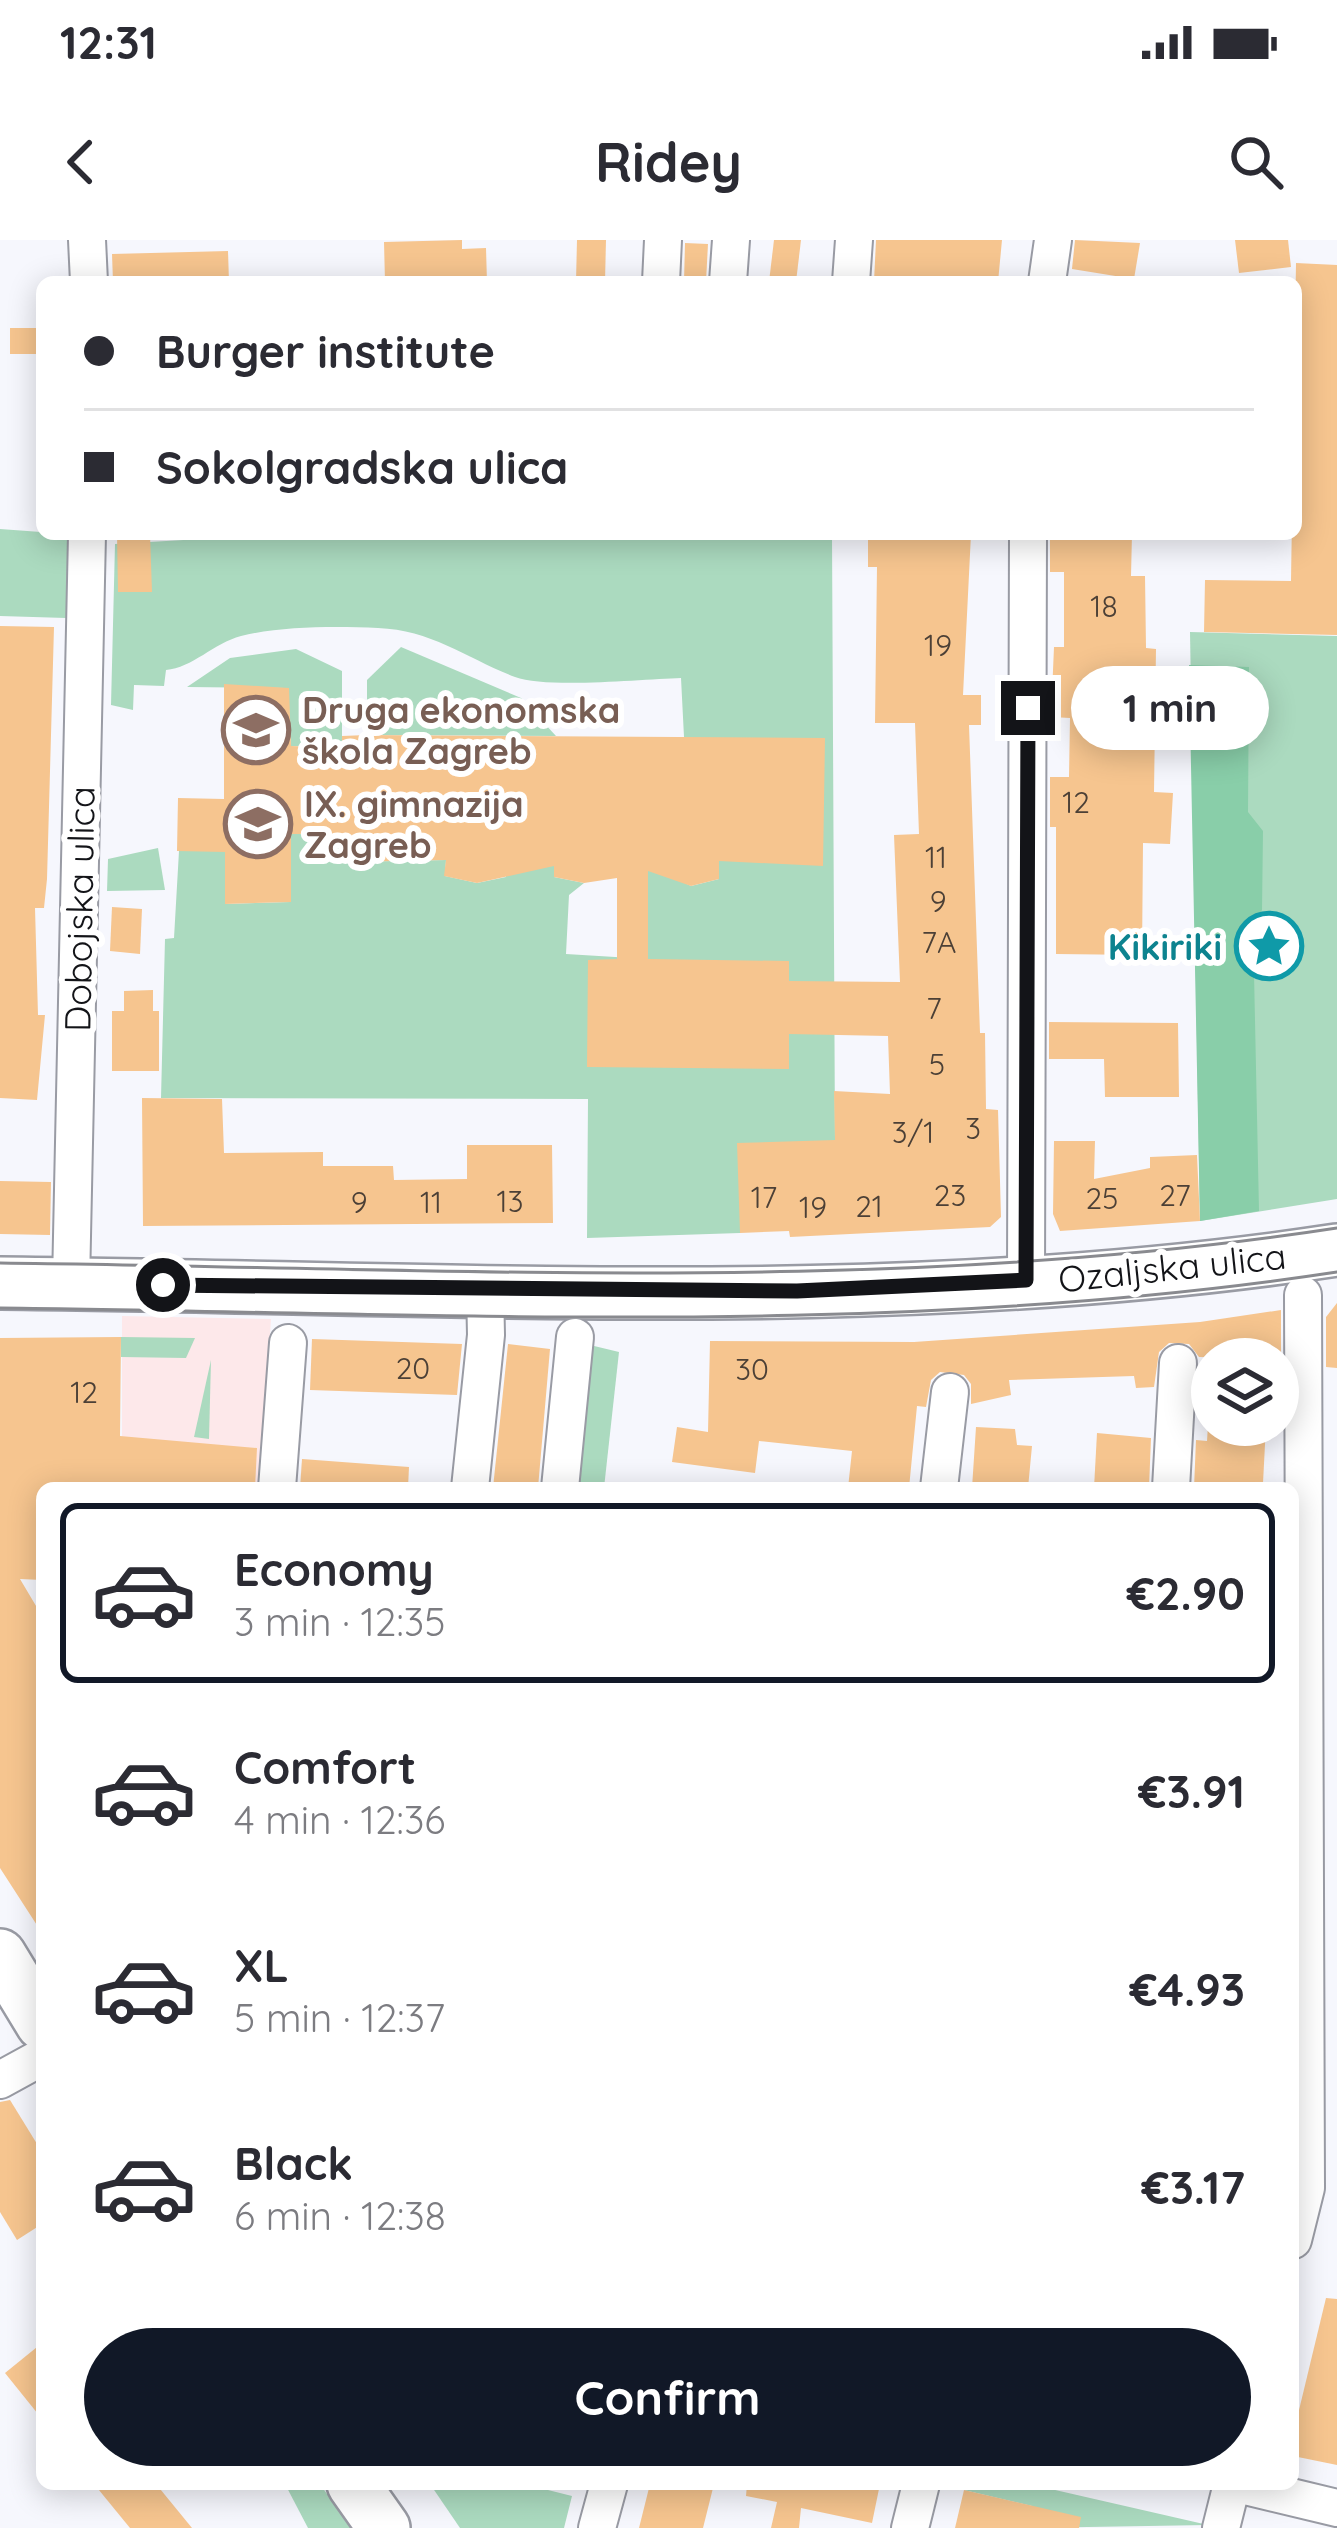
<!DOCTYPE html>
<meta charset="utf-8">
<style>
:root{--surface:#fff;--page:#f2f2f3;--text:#2b2b33;--muted:#7c7c81;--line:#e1e1e2;--accent:#111827}
body{margin:0;font-family:Quicksand,sans-serif;background:var(--page);color:var(--text);height:100vh;display:flex;flex-direction:column;font-size:45px;white-space:nowrap}
*{box-sizing:border-box;margin:0}
p{font-size:39px;color:var(--muted)}
.icon{flex:none;width:66px;height:66px;fill:none;stroke:currentColor;stroke-width:2;stroke-linecap:round;stroke-linejoin:round}
.map{position:relative;flex:1;overflow:hidden}
.side{position:absolute;left:36px;top:1242px;width:1263px;height:1008px;display:flex;flex-direction:column;background:var(--surface);border-radius:18px;box-shadow:0 6px 30px #0003}
.side>*{flex:none}
.banner{position:absolute;left:36px;top:36px;width:1266px;height:264px;border-radius:18px;box-shadow:0 6px 30px #0003;display:grid;align-content:center;height:264px;padding:0 48px;background:var(--surface)}
.fabs{position:absolute;left:1191px;top:1098px;display:grid;gap:24px}
.fabs a{display:grid;place-items:center;width:108px;height:108px;border-radius:50%;background:var(--surface);box-shadow:0 6px 30px #0003;font-size:60px}
.end{position:absolute;width:54px;height:54px;margin:-27px;border:15px solid #131418;background:#fff;box-shadow:0 0 0 6px #fff}
.from{border-radius:50%}
.bubble{position:absolute;height:84px;border-radius:42px;background:var(--surface);box-shadow:0 6px 30px #0003;font-size:39px;font-weight:700;line-height:84px;text-align:center}
.banner b{display:flex;align-items:center;gap:42px;height:114px;font-size:45px}
.banner b+b{border-top:3px solid var(--line)}
.banner i{width:30px;height:30px;background:var(--text)}
ul{padding:21px 0 0;list-style:none}
li{display:flex;align-items:center;gap:36px;height:180px;margin:0 24px 18px;padding:0 24px;border:6px solid transparent;border-radius:18px}
li div{flex:1}
li b{display:block;font-size:45px}
li em{font-style:normal;font-weight:700}
li.selected{border-color:var(--accent)}
li>.icon{width:108px;height:108px;stroke-width:1.5}
.primary-button{display:flex;gap:24px;margin-top:auto;padding:24px 48px}
.primary-button a{flex:1;height:138px;border-radius:72px;background:var(--accent);color:#fff;font-size:48px;font-weight:700;line-height:138px;text-align:center}
.status{display:flex;justify-content:space-between;align-items:center;height:84px;padding:0 60px;background:var(--surface);direction:ltr}
.status svg{height:33px;fill:currentColor}
header{display:flex;justify-content:space-between;align-items:center;height:156px;padding:0 48px;background:var(--surface);font-size:54px;font-weight:700}
.map>svg:first-child{display:block}
.commercial{fill:#fde8ea}
.green{fill:#abdabf}
.forest{fill:#89cea9}
.building{fill:#f6c58f}
.lines{fill:none;stroke-linecap:round;stroke-linejoin:round}
.street-casing{stroke:#999ba4;stroke-width:40}
.secondary-casing{stroke:#999ba4;stroke-width:56}
.street{stroke:#fff;stroke-width:36}
.secondary{stroke:#fff;stroke-width:51}
.tram{stroke:#898a8f;stroke-width:3}
.route{stroke:#131418;stroke-width:15}
.labels{text-anchor:middle;dominant-baseline:central;stroke-width:12;stroke-linejoin:round;paint-order:stroke}
.number-label{font-size:30px;fill:#4c4036}
.education-label{font-size:36px;font-weight:bold;fill:#785e54;stroke:#fff;text-anchor:start}
.street-label{font-size:36px;fill:#131418;stroke:#fff}
.culture-label{font-size:36px;font-weight:bold;fill:#0d838f;stroke:#fff;text-anchor:end}
</style>
<div class="status"><b>12:31</b><svg viewBox="0 0 49 12"><path d="M0 12V9h3v3zM5 12V6h3v6zM10 12V3h3v9zM15 12V0h3v12zM26 1h20v11H26zM47 4h2v5h-2z"/></svg></div>
<header><svg class="icon" aria-label="back" viewBox="0 0 24 24"><path d="M15 5l-7 7 7 7"/></svg>Ridey<svg class="icon" aria-label="search" viewBox="0 0 24 24"><circle cx="10" cy="10" r="6"/><path d="M15 15l6 6"/></svg></header>
<div class="map">
<svg width="1337" height="2288" viewBox="0 0 1337 2288">
<rect width="100%" height="100%" fill="#f6f7fd"/>
<path class="commercial" d="M122,1076L271,1079L260,1248H122Z"/>
<g class="green">
<path d="M0,289L68,294L66,378L0,376Z"/>
<path d="M285,294H832L835,900L740,993L587,998L588,859L161,858L165,699L174,698L179,611H203L225,587V664L290,662L291,594H344V622L446,620L445,636L477,643L506,637V620L554,621V637L584,643L569,655L566,714L648,719V624L691,646L719,639L684,497L681,438C643,439 547,449 515,437C468,419 432,390 378,388C336,386 281,386 241,396C214,403 192,428 166,430L164,446L134,445L133,470L111,465L115,304Z"/>
<path d="M1190,392L1337,396V959L1200,981Z"/>
<path d="M401,407L521,458L556,496L367,495V440Z"/>
<path d="M296,409L342,431V508L291,506L288,448L187,447L230,418Z"/>
<path d="M158,608L165,650L107,651L108,619Z"/>
<path d="M121,1097L195,1098L186,1118L121,1117Z"/>
<path d="M590,1105L619,1112L604,1248H574Z"/>
<path d="M211,1120L209,1199L194,1197Z"/>
<path d="M285,2244H320L351,2288H308Z"/>
<path d="M430,2244H524L572,2256L564,2288H460Z"/>
<path d="M965,2244H1029L1208,2285L1028,2288L1032,2266L964,2250Z"/>
</g>
<path class="forest" d="M1189,425L1249,427L1248,572L1263,591L1262,670L1253,685L1259,971L1200,981Z"/>
<g class="building">
<path d="M462,0V9L486,8L487,42H385L384,2Z"/>
<path d="M577,0H606L605,42H576Z"/>
<path d="M774,0H801L796,42H769Z"/>
<path d="M876,0H1002L998,42H874Z"/>
<path d="M1075,0L1140,3L1134,39L1072,29Z"/>
<path d="M1235,0H1288L1291,27L1239,33Z"/>
<path d="M685,3L708,4L706,42H684Z"/>
<path d="M228,11L229,42H113L112,14Z"/>
<path d="M1296,23L1337,25V395L1204,392L1205,340L1291,341Z"/>
<rect x="10" y="88" width="32" height="26"/>
<path d="M117,294H150L152,352H118Z"/>
<path d="M868,294H971L963,455H981V485H969L980,793H985L986,869L998,870L1001,977L990,987L790,997L789,991L740,993L737,903L835,900L834,851L890,854L888,796L789,794V829L587,827L588,720L617,719V638L584,643L554,637V626L477,643L444,636L446,620L343,622L344,594H291V662L225,664V612L177,611L178,558L224,559V444L289,448L291,506L342,508V496L367,495L825,498L823,626L719,621V639L691,646L648,631V719L789,721V741L900,742L894,595L919,594L915,483H875L877,327H868Z"/>
<path d="M1050,294H1132L1131,336H1145L1146,408L1156,409L1154,552L1173,553L1170,604L1143,603L1142,715L1056,714V587H1050V537H1069L1070,478L1051,477L1054,407H1064V332H1050Z"/>
<path d="M0,386L54,387L47,639L44,668H35L38,775H45L37,860L0,858Z"/>
<path d="M112,667L142,669L140,714L110,711Z"/>
<path d="M153,750V771H159V831H112V771H124V751Z"/>
<path d="M1049,782L1178,783L1179,857H1105L1104,819H1049Z"/>
<path d="M142,858L222,859L224,913L323,912V926H393L394,940L467,939V905H552L553,983L143,986Z"/>
<path d="M1054,901H1095L1094,939L1150,928V917L1197,915L1200,981L1060,991L1053,974Z"/>
<path d="M0,941L51,942L50,995L0,994Z"/>
<path d="M1337,1063V1128L1326,1127V1077Z"/>
<path d="M1281,1070V1119L1199,1117L1189,1104L1169,1103L1159,1112L1154,1147L1136,1148L1134,1136L1009,1140L1011,1155L971,1164V1144L964,1135L940,1132L931,1140L926,1167L917,1166L909,1248H848L852,1211L759,1201L755,1233L672,1222L677,1187L708,1192L710,1101L914,1102L1200,1082Z"/>
<path d="M121,1097L120,1196L257,1208L255,1248H42V1340L20,1339L42,1376V1693L0,1628V1098Z"/>
<path d="M312,1099L462,1104L457,1155L310,1150Z"/>
<path d="M508,1104L550,1109L538,1248H493Z"/>
<path d="M1208,1185H1266L1263,1243L1194,1248L1196,1200L1207,1201Z"/>
<path d="M976,1187L1015,1189L1017,1205L1032,1206L1028,1248H972Z"/>
<path d="M1097,1193L1151,1198L1149,1248H1094Z"/>
<path d="M302,1219L409,1227L408,1248H300Z"/>
<path d="M10,1860L42,1912V1984L17,2000L0,1972V1862Z"/>
<path d="M1326,2058L1337,2059V2225L1293,2216V2195Z"/>
<path d="M42,2103V2179L5,2133Z"/>
<path d="M94,2244H156L192,2288H130Z"/>
<path d="M650,2244H714L703,2288H639Z"/>
<path d="M747,2244H880L872,2283L801,2268L799,2288H771L777,2262L746,2256Z"/>
<path d="M964,2250L1081,2277L1079,2288H955Z"/>
</g>
<g class="lines">
<g class="street-casing">
<g id="street">
<path d="M87,0L89,42"/>
<path d="M661,42L663,0"/>
<path d="M728,42L731,0"/>
<path d="M851,42L854,0"/>
<path d="M1047,42L1053,0"/>
<path d="M1026,1040L1028,294"/>
<path d="M71,1043L87,294"/>
<path d="M277,1248L288,1103"/>
<path d="M470,1248L486,1095L485,1048"/>
<path d="M560,1248L575,1097"/>
<path d="M939,1248L950,1152"/>
<path d="M1171,1248L1178,1123"/>
<path d="M0,1840L42,1817"/>
<path d="M1293,2000L1306,1948L1303,1055"/>
<path d="M1237,2244L1337,2268"/>
<path d="M597,2288L609,2244"/>
<path d="M910,2288L921,2244"/>
<path d="M1221,2288L1232,2244"/>
</g>
</g>
<g class="secondary-casing">
<g id="secondary">
<path d="M0,1043C444,1047 896,1077 1337,1010"/>
<path d="M0,1715L42,1784"/>
<path d="M353,2244L384,2288"/>
</g>
</g>
<use href="#street" class="street"/>
<use href="#secondary" class="secondary"/>
<g class="tram">
<path d="M0,1023C443,1028 897,1056 1337,988"/>
<path d="M0,1068C444,1073 897,1099 1337,1032"/>
</g>
</g>
<g class="lines">
<path class="route" d="M163,1045L797,1051L1026,1040L1028,468"/>
</g>
<defs>
<g id="school-ring" transform="scale(3.45)"><circle r="9.5" fill="#fff" stroke="#8d6e63" stroke-width="1.5"/><path d="M0-5L7-2L0 1L-7-2ZM-4 1L0 2.5L4 1V4Q0 6-4 4Z" fill="#8d6e63"/></g>
<g id="sight-ring" transform="scale(3.45)"><circle r="9.5" fill="#fff" stroke="#0f9aa8" stroke-width="1.5"/><path d="M0-6L1.8-2.2L6-1.7L2.9 1.2L3.7 5.4L0 3.3L-3.7 5.4L-2.9 1.2L-6-1.7L-1.8-2.2Z" fill="#0f9aa8"/></g>
</defs>
<g fill-rule="evenodd">
<use href="#school-ring" x="256" y="490"/>
<use href="#school-ring" x="258" y="584"/>
<use href="#sight-ring" x="1269" y="706"/>
</g>
<g class="labels">
<g class="number-label">
<text x="1104" y="366">18</text>
<text x="938" y="405">19</text>
<text x="1076" y="562">12</text>
<text x="936" y="617">11</text>
<text x="938" y="661">9</text>
<text x="939" y="702">7A</text>
<text x="934" y="768">7</text>
<text x="937" y="824">5</text>
<text x="973" y="888">3</text>
<text x="913" y="892">3/1</text>
<text x="950" y="955">23</text>
<text x="1175" y="955">27</text>
<text x="764" y="957">17</text>
<text x="1102" y="958">25</text>
<text x="510" y="961">13</text>
<text x="359" y="962">9</text>
<text x="431" y="962">11</text>
<text x="869" y="966">21</text>
<text x="813" y="967">19</text>
<text x="413" y="1128">20</text>
<text x="752" y="1129">30</text>
<text x="84" y="1152">12</text>
</g>
<g class="education-label">
<text x="302" y="469">Druga ekonomska<tspan x="302" dy="41">škola Zagreb</tspan></text>
<text x="304" y="563">IX. gimnazija<tspan x="304" dy="41">Zagreb</tspan></text>
</g>
<g class="street-label">
<text transform="translate(79 669) rotate(-89)">Dobojska ulica</text>
<text transform="translate(1172 1027) rotate(-6)">Ozaljska ulica</text>
</g>
<g class="culture-label">
<text x="1222" y="706">Kikiriki</text>
</g>
</g>
</svg>
<div class="fabs">
<a><svg class="icon" aria-label="layers" viewBox="0 0 24 24"><path d="M12 4l9 5-9 5-9-5zM3 14l9 5 9-5"/></svg></a>
</div>
<i class="end from" style="left:163px;top:1045px"></i>
<i class="end" style="left:1028px;top:468px"></i>
<div class="bubble" style="left:1071px;top:426px;width:198px">1 min</div>
<div class="banner">
<b><i class="from"></i>Burger institute</b>
<b><i></i>Sokolgradska ulica</b>
</div>
<section class="side">
<ul>
<li class="selected"><svg class="icon" aria-label="car" viewBox="0 0 24 24"><path d="M5 17H2v-5l4-1 3-4h7l3 4 3 1v5h-3M9 17h6M6 11h13"/><circle cx="7" cy="17" r="2"/><circle cx="17" cy="17" r="2"/></svg><div><b>Economy</b><p>3 min · 12:35</p></div><em>€2.90</em></li>
<li><svg class="icon" aria-label="car" viewBox="0 0 24 24"><path d="M5 17H2v-5l4-1 3-4h7l3 4 3 1v5h-3M9 17h6M6 11h13"/><circle cx="7" cy="17" r="2"/><circle cx="17" cy="17" r="2"/></svg><div><b>Comfort</b><p>4 min · 12:36</p></div><em>€3.91</em></li>
<li><svg class="icon" aria-label="car" viewBox="0 0 24 24"><path d="M5 17H2v-5l4-1 3-4h7l3 4 3 1v5h-3M9 17h6M6 11h13"/><circle cx="7" cy="17" r="2"/><circle cx="17" cy="17" r="2"/></svg><div><b>XL</b><p>5 min · 12:37</p></div><em>€4.93</em></li>
<li><svg class="icon" aria-label="car" viewBox="0 0 24 24"><path d="M5 17H2v-5l4-1 3-4h7l3 4 3 1v5h-3M9 17h6M6 11h13"/><circle cx="7" cy="17" r="2"/><circle cx="17" cy="17" r="2"/></svg><div><b>Black</b><p>6 min · 12:38</p></div><em>€3.17</em></li>
</ul>
<div class="primary-button"><a>Confirm</a></div>
</section>
</div>
